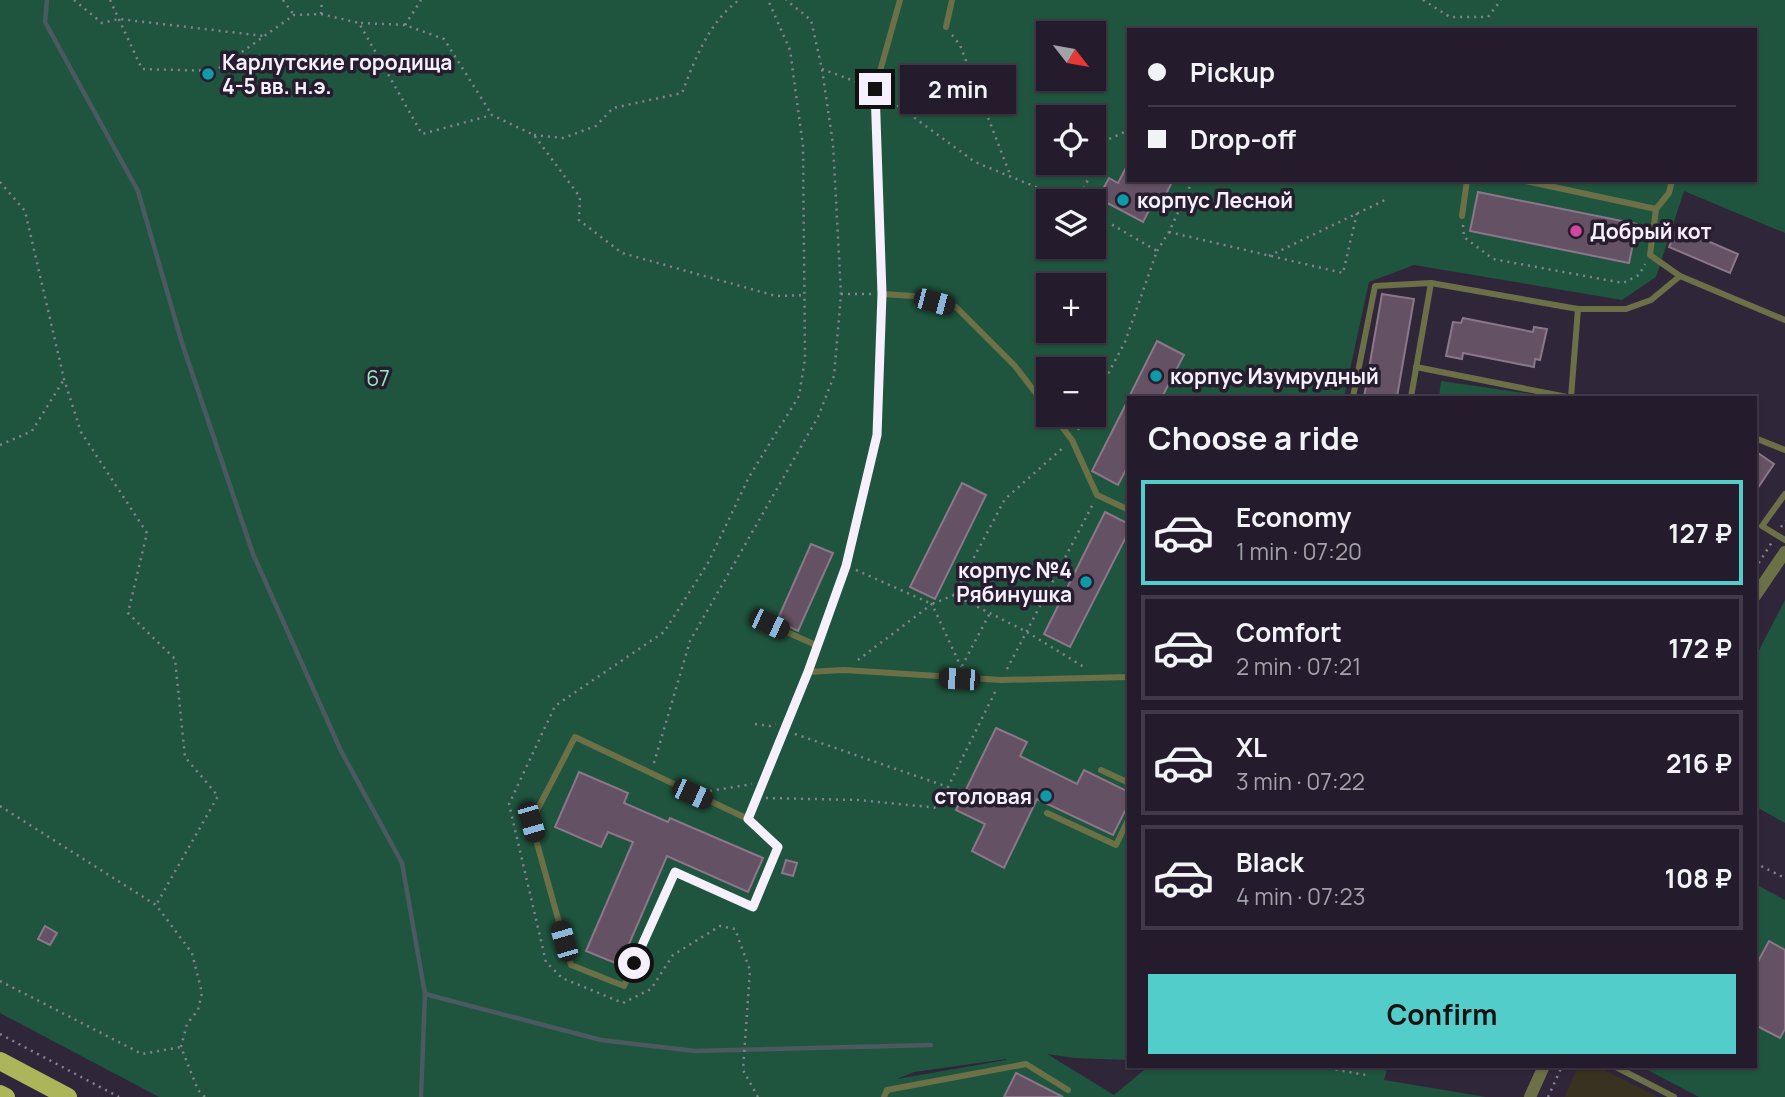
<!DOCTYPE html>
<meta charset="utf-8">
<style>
:root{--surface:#241c2c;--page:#2c2534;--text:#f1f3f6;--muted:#a3a1a9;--line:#413a48;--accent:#53cdc9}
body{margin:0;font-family:Manrope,sans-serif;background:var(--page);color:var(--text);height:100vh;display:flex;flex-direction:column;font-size:26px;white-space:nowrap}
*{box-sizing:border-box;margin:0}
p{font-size:23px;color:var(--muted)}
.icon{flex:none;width:38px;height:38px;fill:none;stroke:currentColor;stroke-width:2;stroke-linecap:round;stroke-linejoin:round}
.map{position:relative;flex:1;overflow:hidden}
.panel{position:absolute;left:1127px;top:396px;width:630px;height:672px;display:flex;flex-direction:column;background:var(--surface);border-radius:0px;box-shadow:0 2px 5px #0004,0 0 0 2px var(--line)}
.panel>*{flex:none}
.top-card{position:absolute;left:1127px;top:28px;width:630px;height:154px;border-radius:0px;box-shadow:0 2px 5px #0004,0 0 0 2px var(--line);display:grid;align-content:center;height:154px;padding:0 21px;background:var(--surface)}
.needle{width:46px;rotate:121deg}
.fabs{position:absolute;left:1036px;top:21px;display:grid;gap:14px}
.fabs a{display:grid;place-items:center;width:70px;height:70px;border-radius:0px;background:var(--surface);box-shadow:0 2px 5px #0004,0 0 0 2px var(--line);font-size:35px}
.end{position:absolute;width:32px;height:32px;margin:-16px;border:9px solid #f6f0fd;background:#111;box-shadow:0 0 0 4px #111}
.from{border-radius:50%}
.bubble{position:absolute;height:49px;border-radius:0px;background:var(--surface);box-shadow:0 2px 5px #0004,0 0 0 2px var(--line);font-size:23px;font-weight:700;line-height:49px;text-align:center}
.car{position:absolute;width:21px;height:42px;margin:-21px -10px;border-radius:9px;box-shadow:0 0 5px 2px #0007;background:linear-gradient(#222 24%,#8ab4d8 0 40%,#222 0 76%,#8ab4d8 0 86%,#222 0)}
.top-card b{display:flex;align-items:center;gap:24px;height:66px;font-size:26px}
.top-card b+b{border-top:2px solid var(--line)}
.top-card i{width:18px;height:18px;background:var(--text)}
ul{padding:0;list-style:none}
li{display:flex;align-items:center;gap:21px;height:105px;margin:0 14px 10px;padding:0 7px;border:4px solid var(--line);border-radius:0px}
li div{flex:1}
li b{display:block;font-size:26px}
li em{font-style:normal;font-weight:700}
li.active{border-color:var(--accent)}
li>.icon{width:63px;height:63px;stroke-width:1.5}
h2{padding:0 21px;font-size:32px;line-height:84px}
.cta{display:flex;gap:14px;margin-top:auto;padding:14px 21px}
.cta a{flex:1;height:80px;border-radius:0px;background:var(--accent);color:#111;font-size:28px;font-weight:700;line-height:80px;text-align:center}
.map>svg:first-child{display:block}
.medical{fill:#393221}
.green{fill:#1f553e;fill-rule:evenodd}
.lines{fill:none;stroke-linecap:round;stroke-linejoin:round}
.stream{stroke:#4c5961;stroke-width:4.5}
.building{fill:#645163;stroke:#8b7789;stroke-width:2}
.path{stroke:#898091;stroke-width:2.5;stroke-dasharray:2 5;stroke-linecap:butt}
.lane{stroke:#6c7047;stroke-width:6}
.street{stroke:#6c7047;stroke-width:12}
.primary{stroke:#adb55b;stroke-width:18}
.route{stroke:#f6f0fd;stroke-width:9}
.culture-dot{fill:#0f9aa8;stroke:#261d2f;stroke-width:2.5}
.hotel-dot{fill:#d1479c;stroke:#261d2f;stroke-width:2.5}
.labels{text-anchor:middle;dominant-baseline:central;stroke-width:7;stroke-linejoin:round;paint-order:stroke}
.poi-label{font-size:21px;font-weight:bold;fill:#f6f0fd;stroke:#261d2f;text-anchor:start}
.park-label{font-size:21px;fill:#93ecc2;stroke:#261d2f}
</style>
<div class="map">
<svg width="1785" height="1097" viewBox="0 0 1785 1097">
<rect width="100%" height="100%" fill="#30263a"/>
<path class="medical" d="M1578,1066H1596L1658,1097H1565Z"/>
<g class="green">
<path d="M0,0H1785V233L1684,191L1656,277L1622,300L1414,265L1369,282L1344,397H1129V1060L1074,1058L1047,1054L1114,1095L1149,1066H1388L1384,1080L1486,1097H159L0,1013ZM1129,30H1755V180H1129ZM1048,33H1094V79H1048ZM1048,117H1094V163H1048ZM1048,201H1094V247H1048ZM1048,285H1094V331H1048ZM1048,369H1094V415H1048ZM1006,1059V1060L897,1079L914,1072Z"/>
<path d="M1441,381L1553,397H1439Z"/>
<path d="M1785,600V823L1755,806V658Z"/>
<path d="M1755,884L1785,900V1097H1699L1640,1066H1755Z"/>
</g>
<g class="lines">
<g class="stream">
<path d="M47,0L45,22L138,191L182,343L253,554L341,751L402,863L425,994L421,1097"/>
<path d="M425,994L601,1040L695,1051L931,1045"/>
</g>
</g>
<g class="building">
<path d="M1129,162V180H1173L1164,198L1157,195L1143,222L1098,198L1109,178L1118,183Z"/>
<path d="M1478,192L1637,224L1629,263L1470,231Z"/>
<path d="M1677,228L1738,254L1730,273L1669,247Z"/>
<path d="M1382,294L1414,299L1397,397H1364Z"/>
<path d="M1463,318L1533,332L1534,327L1547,329L1540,360L1535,359L1534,367L1463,353L1462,359L1446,356L1453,322L1461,323Z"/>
<path d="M1157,341L1184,355L1162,397H1129Z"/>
<path d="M1129,398V464L1118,485L1092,471Z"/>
<path d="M1755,451L1774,464L1755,492Z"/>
<path d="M962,483L986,495L935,599L910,587Z"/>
<path d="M1105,512L1129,524V531L1070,647L1044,634Z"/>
<path d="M811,544L833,553L798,631L777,621Z"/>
<path d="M996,728L1027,742L1020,756L1077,784L1084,770L1129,792V803L1113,835L1037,799L1004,868L972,851L985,824L956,810Z"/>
<path d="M579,772L628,793L624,803L668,822L670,818L763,858L748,892L667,856L620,965L586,951L633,842L608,832L601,847L555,827Z"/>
<path d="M786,860L797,863L793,876L782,873Z"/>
<path d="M45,926L57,933L50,945L38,939Z"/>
<path d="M1769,941L1785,950V1029L1780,1038L1755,1025V967Z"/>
<path d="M1016,1073L1063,1097H1004Z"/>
</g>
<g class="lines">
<g class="path">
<path d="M74,0L102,23L119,19L264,36"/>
<path d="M110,0L142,69L215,71L294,15L321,14L359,23L422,134L492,115L534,135L580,197L579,220L622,253L776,296L806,295"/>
<path d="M283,0L294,15"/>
<path d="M1423,0L1450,17H1488L1501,0"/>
<path d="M321,14L322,0"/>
<path d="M361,23L405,25L444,39L492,115"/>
<path d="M405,25L421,0"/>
<path d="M952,35L960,45L1011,177"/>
<path d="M822,69L865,85"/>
<path d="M886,97L975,162L1070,201"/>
<path d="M1094,129L1109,139"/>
<path d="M534,135L563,138L596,126L613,108L682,93C695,59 709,22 739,0"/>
<path d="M0,182L25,211L64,379L81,432L147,533L128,613L175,659L185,757L218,796L156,905"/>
<path d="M1077,201L1109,139L1129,130"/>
<path d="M1094,214L1157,251L1125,342L1094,400"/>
<path d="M1463,225L1464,237L1493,259L1623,283L1639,275L1645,264"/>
<path d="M1169,232L1343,273L1357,213"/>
<path d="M1157,251L1169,232L1193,180"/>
<path d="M1269,256L1385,200"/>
<path d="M841,294H872"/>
<path d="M1078,430L1086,415"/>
<path d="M0,445L32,431L63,381"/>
<path d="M1781,527L1785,521"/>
<path d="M1755,569L1772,542"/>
<path d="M856,570L932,604L954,595L1027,632L1084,667"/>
<path d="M954,595L1005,499L1065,446"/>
<path d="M858,660L932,604L961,667"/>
<path d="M962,666L990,613"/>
<path d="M1007,669L1093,504"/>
<path d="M755,724L770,726L776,724"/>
<path d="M795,734L948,787L996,690"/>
<path d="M654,763L690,641L818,417L834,376L841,294L833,144L822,69L811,20L786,0"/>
<path d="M710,791L752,784"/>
<path d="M766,798L858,800L939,808L948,787"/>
<path d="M0,806L156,905L192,953L202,993L198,1010L187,1024L181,1047L198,1090L205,1097"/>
<path d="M1755,863L1785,878"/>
<path d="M0,981L142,1054L181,1047"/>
<path d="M0,1034L119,1097"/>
<path d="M1315,1066L1366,1075"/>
<path d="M758,1097L743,1070L750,970L735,929L720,926L673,955L651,989L623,1003L562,978L546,962L509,804L555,706L664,632L708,563L749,477L799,396L805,359L803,146L790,50L768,0"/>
<path d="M1548,1097L1562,1066"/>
</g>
<g class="lane">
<path d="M946,27L952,0"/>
<path d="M1521,180L1656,209"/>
<path d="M1672,180L1669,193L1656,209L1650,255L1680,276"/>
<path d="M1462,216L1467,180"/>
<path d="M882,294L913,296L956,307L1015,366L1048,409"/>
<path d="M1578,309H1626L1651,300L1680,276L1785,320"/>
<path d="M1416,367L1567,397"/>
<path d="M1353,397L1375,286L1431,283L1578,309L1571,397"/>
<path d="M1411,397L1431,283"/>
<path d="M1053,415L1072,440L1097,495L1129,510"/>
<path d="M1755,438L1785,450"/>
<path d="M1785,494L1762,526L1785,540"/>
<path d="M769,624L818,646"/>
<path d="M808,672L846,566L877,435L882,294L875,89L900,0"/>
<path d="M1101,770L1129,783"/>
<path d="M1047,813L1116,845L1129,818"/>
<path d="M748,819L778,847L753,907L675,872L624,986L571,965L531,822L575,737L748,819L808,672L844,670L1001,680L1129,677"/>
<path d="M1614,1066L1674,1097"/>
<path d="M884,1097L887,1090L1026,1064L1068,1090"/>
</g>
<g class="street">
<path d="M1755,596L1785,552"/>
<path d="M1530,1097L1544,1066"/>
</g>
<g class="primary">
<path d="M0,1061L68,1097"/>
<path d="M0,1094L6,1097"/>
</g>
</g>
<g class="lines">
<path class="route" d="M634,963L675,872L753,907L778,847L748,819L808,672L846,566L877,435L882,294L875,89"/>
</g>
<g class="culture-dot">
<circle cx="208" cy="74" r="7"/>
<circle cx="1123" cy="200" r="7"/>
<circle cx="1156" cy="376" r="7"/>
<circle cx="1086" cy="582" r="7"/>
<circle cx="1046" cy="796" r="7"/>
</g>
<circle class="hotel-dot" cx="1576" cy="231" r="7"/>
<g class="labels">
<g class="poi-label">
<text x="222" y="62">Карлутские городища<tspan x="222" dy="24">4-5 вв. н.э.</tspan></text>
<text x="1137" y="200">корпус Лесной</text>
<text x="1590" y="231">Добрый кот</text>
<text x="1170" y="376">корпус Изумрудный</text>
<text x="1072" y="570" text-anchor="end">корпус №4<tspan x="1072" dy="24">Рябинушка</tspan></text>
<text x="1032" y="796" text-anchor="end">столовая</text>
</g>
<g class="park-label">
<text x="378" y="378">67</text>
</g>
</g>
</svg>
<div class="fabs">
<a><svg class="needle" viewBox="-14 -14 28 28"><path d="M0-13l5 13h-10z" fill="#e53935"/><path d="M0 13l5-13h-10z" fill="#a3a1a9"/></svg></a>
<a><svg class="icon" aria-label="locate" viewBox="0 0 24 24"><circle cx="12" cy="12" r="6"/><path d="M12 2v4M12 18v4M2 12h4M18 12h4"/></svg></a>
<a><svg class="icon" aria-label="layers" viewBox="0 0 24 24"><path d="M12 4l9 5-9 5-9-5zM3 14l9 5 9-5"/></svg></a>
<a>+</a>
<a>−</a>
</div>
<i class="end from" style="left:634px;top:963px"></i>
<i class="end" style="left:875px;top:89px"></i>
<div class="bubble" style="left:900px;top:65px;width:116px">2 min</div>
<i class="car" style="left:934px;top:302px;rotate:105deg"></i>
<i class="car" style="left:769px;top:624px;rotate:115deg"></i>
<i class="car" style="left:959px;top:679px;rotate:274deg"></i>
<i class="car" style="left:692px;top:794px;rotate:114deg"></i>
<i class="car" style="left:531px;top:822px;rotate:164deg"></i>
<i class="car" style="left:564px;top:941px;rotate:344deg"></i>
<div class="top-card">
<b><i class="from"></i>Pickup</b>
<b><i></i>Drop-off</b>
</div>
<section class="panel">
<h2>Choose a ride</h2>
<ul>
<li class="active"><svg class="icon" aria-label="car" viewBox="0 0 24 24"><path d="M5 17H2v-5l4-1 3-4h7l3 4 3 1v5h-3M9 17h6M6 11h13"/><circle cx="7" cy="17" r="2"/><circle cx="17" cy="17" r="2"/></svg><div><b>Economy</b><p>1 min · 07:20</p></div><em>127 ₽</em></li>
<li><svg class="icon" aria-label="car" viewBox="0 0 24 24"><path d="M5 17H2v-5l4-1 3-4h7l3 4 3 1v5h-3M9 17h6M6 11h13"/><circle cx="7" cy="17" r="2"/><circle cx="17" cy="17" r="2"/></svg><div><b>Comfort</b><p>2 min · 07:21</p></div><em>172 ₽</em></li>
<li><svg class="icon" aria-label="car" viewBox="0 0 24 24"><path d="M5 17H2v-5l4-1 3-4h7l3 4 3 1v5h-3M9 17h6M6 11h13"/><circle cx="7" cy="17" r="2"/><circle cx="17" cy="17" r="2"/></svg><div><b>XL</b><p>3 min · 07:22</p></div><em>216 ₽</em></li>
<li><svg class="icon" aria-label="car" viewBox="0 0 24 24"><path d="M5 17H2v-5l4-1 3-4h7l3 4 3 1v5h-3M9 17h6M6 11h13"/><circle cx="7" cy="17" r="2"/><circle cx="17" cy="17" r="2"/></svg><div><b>Black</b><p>4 min · 07:23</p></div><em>108 ₽</em></li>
</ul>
<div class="cta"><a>Confirm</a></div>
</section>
</div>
